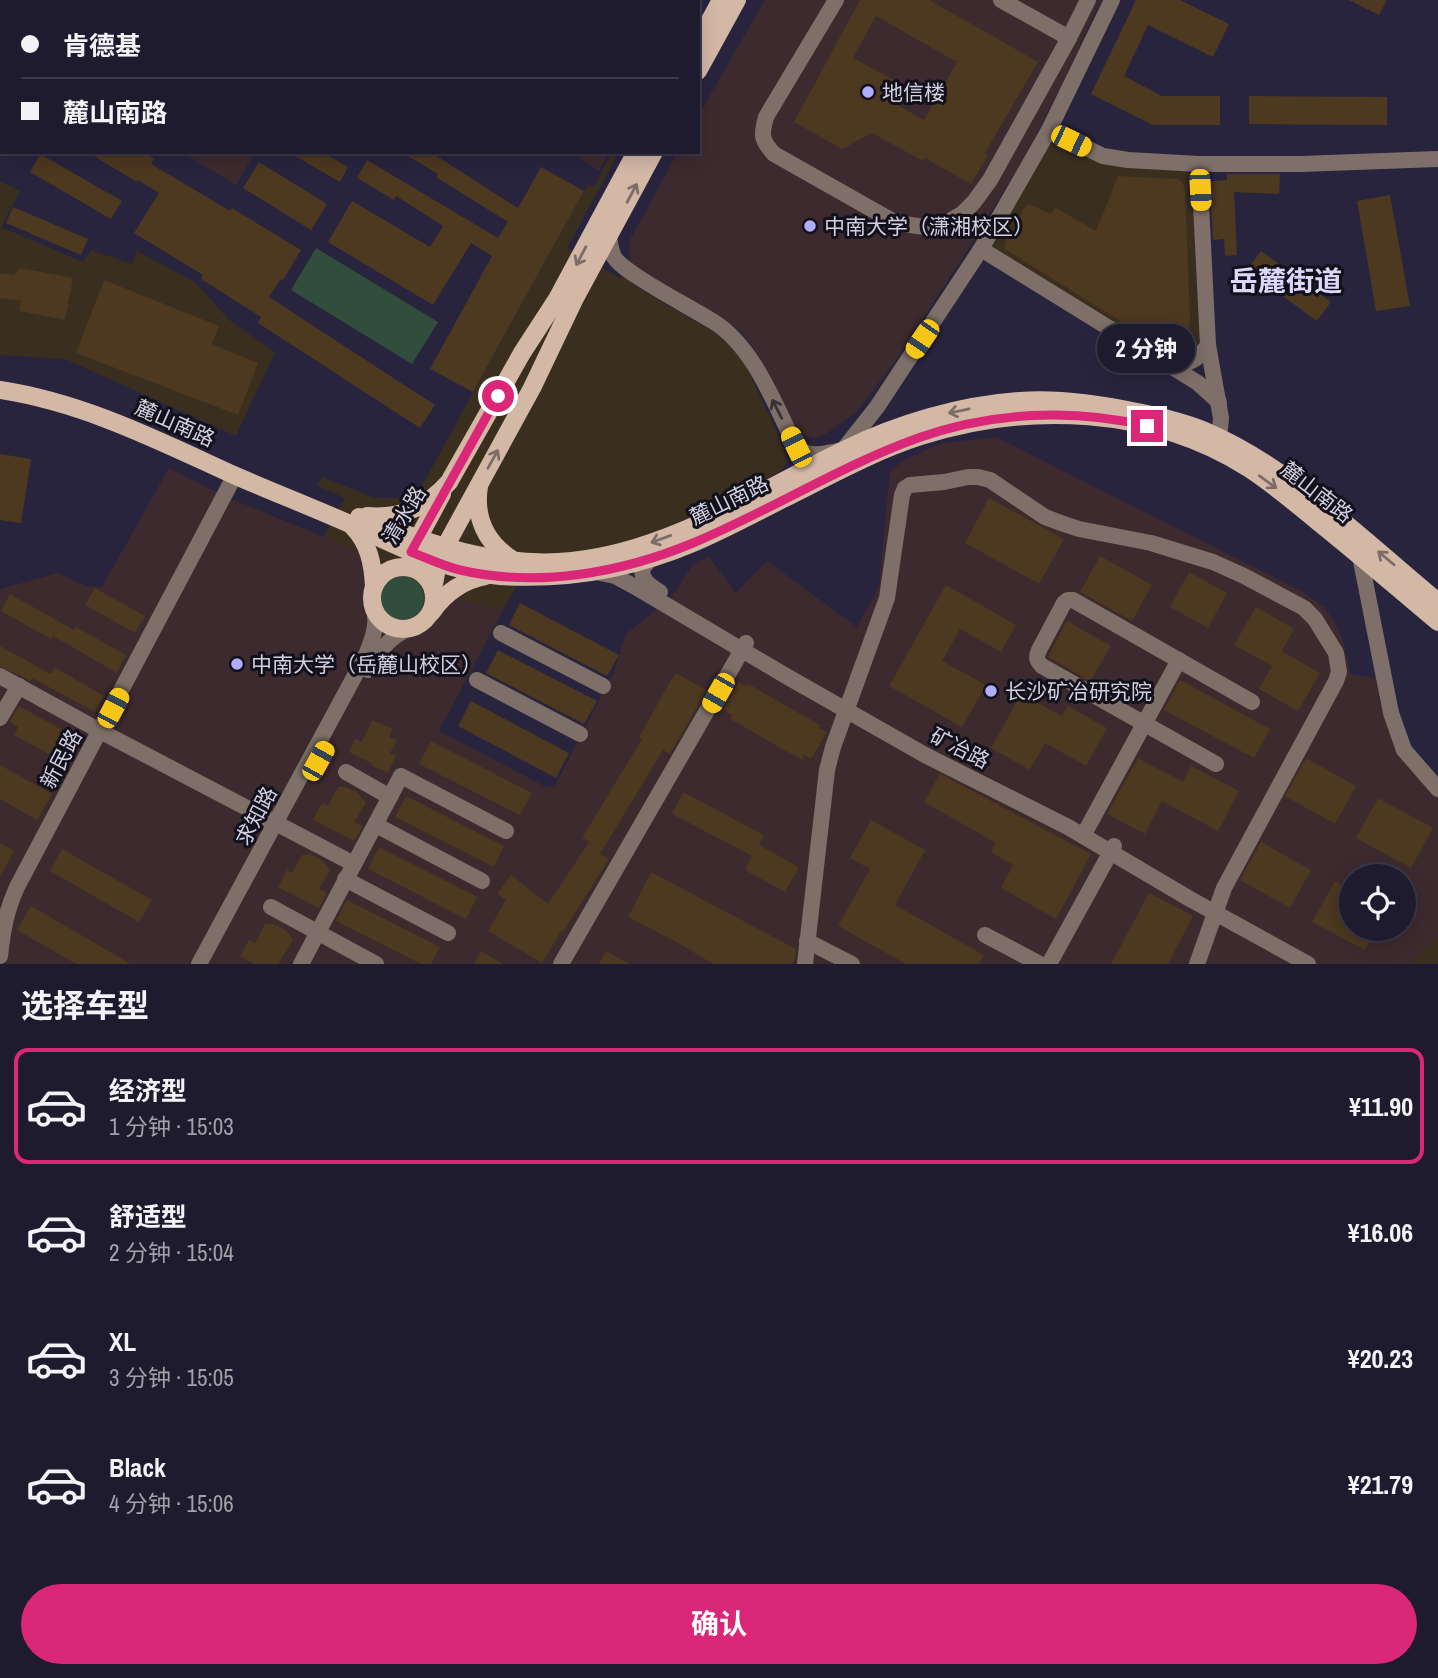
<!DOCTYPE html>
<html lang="zh">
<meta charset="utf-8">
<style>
:root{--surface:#1f1b2e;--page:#2c283a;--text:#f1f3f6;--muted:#a1a1aa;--line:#3c394a;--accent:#db2777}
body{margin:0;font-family:"Archivo Narrow","Noto Sans SC",sans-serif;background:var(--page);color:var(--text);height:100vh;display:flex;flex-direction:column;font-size:26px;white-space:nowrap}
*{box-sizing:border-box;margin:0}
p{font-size:23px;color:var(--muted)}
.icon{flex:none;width:38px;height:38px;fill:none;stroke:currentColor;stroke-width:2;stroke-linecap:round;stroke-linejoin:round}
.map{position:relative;height:964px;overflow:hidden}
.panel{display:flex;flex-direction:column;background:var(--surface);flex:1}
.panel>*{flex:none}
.guide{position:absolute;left:0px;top:0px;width:700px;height:154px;box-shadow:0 4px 18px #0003,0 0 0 2px var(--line);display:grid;align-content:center;height:154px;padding:0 21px;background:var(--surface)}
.controls{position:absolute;left:1339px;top:864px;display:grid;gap:14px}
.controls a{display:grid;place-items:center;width:77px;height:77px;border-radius:50%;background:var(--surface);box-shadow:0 4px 18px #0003,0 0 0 2px var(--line);font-size:35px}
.end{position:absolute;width:32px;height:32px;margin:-16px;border:9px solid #db2777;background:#fff;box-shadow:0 0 0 4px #fff}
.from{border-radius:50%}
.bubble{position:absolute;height:49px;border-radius:24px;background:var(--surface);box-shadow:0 4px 18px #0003,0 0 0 2px var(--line);font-size:23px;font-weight:700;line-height:49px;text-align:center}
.car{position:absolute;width:21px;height:42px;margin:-21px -10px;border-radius:9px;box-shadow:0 0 5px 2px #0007;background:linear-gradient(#f5c518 24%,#345 0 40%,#f5c518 0 76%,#345 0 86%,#f5c518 0)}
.guide b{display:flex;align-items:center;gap:24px;height:66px;font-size:26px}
.guide b+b{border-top:2px solid var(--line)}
.guide i{width:18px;height:18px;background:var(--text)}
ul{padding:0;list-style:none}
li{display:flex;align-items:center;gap:21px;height:116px;margin:0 14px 10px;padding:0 7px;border:4px solid transparent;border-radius:14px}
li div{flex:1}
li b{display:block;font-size:26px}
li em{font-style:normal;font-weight:700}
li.current{border-color:var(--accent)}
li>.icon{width:63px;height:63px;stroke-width:1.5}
h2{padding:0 21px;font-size:32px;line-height:84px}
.button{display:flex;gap:14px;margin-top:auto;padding:14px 21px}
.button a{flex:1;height:80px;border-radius:42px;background:var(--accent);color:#fff;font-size:28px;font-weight:700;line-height:80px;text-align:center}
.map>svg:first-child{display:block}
.commercial{fill:#3a2e1f}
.education{fill:#3d2a2f;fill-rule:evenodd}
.green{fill:#314d3c}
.building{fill:#4d3820;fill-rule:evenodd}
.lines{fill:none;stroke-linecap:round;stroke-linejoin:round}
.minor{stroke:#7e7068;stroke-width:16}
.major{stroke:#d4b8a6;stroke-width:18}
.oneway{stroke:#7d6c67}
.oneway2{stroke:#383236}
.route{stroke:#db2777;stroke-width:9}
.poi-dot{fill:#afaefa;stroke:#12101b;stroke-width:2.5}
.labels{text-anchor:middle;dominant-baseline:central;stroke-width:6;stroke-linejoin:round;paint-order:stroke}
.poi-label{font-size:21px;fill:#d2cfe0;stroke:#12101b;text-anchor:start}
.street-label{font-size:21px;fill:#d2cfe0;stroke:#12101b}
.district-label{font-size:28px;font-weight:bold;fill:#dcd6f8;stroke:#12101b}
</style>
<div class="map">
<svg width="1438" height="964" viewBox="0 0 1438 964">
<rect width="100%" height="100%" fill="#29243e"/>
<g class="commercial">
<path d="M1049,130L1092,152L1199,164L1208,345L1183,365L981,249Z"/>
<path d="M611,154L616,157L567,248L620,278L677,174L668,168L676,156L700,170L635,286L711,330L729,344L742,358L779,436L788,462L781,470L771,477L679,524L646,537L607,548L571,553L533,554L445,719L275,626L345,498L317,486L322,477L376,498H405L416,490L425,480L588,184L594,187Z"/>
<path d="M0,181L20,191L1,227L83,262L91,250L132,264L137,251L195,282L229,320L275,352L236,436L65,359L0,355Z"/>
<path d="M1438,937V964H1410Z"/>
</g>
<g class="education">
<path d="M320,0H693L692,2H323Z"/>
<path d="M765,0H1101L1065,78L1027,153L965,254L896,360L856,413L824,435L815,438L806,437L798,433L762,362L751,344L740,331L646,273L633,261L629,254L630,240L678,152H698V116Z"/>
<path d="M181,152H255L236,185Z"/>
<path d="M571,152H609L599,171Z"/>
<path d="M996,437L1303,592L1324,607L1334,621L1343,640L1350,674L1376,678L1380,704L1389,731L1438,796V937L1410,964H0V589L58,573L86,586L102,587L169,468L224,496L324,537L459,600L503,609L439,731L544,786L554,787L614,672L626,634L671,598L692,566L698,561L709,557L736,593L767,561L857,627L879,586L890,472L903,461L939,444ZM1351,877H1404V929H1351Z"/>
</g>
<g class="green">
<path d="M316,248L438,322L412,364L291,290Z"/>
<circle cx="402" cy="598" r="22"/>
</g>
<g class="building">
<path d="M860,0H929L1038,62L985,153L988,155L971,184L925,158L923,161L872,133L842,149L794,122ZM876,16L957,62L924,120L896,104L905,86L853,58Z"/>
<path d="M1136,0H1180L1229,24L1213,57L1148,25L1124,76L1162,96H1220V125H1153L1091,94Z"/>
<path d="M1349,0H1387L1379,15Z"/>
<path d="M1249,96L1387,97V125L1249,124Z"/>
<path d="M87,152H144L154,159L151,164L230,211L232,208L301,250L283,280L281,279L269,297L435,405L420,428L258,323L261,317L201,279L203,275L134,233L159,193L138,180L137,182Z"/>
<path d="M288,152H322L348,167L340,182Z"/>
<path d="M401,152H430L518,208L541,167L584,191L473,392L430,369L492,256L471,243L433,305L328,242L352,201L430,247L443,226L396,196L394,200L357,178L367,160L498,238L508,222L436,177L438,174Z"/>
<path d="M40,154L122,201L111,219L30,172Z"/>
<path d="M259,162L327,204L311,230L243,188Z"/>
<path d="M1227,174H1280L1279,194L1234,192L1237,255L1225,256L1224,239L1213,240L1210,181L1227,180Z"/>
<path d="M1118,176L1178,179L1183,183L1185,189L1190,319L1188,330L1183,338L1176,341L1160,343L1152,341L1005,249V243L1024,208L1029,204L1051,214L1055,207L1096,231Z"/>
<path d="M1390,195L1410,306L1376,311L1357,201Z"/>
<path d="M13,207L88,239L81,255L6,223Z"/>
<path d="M1261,251L1331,302L1317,321L1247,270Z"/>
<path d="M20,268L73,278L65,320L19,311L21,301L0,298V273L14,275Z"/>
<path d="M104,280L219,326L212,344L258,363L238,415L76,353Z"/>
<path d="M0,454L31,459L21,523L0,520Z"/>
<path d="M989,498L1064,539L1039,584L965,543Z"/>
<path d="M1100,556L1152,585L1132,621L1080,592Z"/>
<path d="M1189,572L1227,593L1208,628L1170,607Z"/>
<path d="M946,585L1016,625L1001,652L960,629L942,661L986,685L962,727L889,686Z"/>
<path d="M95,588L145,616L135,633L85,605Z"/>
<path d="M10,594L74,630L76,627L126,655L117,673L53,636L51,639L1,611Z"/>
<path d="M520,603L619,655L607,676L509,625Z"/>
<path d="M1256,607L1294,629L1282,651L1320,673L1298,711L1259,689L1272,666L1234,645Z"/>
<path d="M1067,621L1111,646L1090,681L1048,657Z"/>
<path d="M0,646L51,674L54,667L104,696L95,712L32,678L31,681L0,666Z"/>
<path d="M498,650L597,701L584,724L486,673Z"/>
<path d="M675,673L707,690L670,754L663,750L600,854L609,859L563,932L561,931L542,963L488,931L506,900L497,894L511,875L548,904L589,842L582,838L642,739L639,737Z"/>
<path d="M1180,680L1270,729L1254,758L1164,710Z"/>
<path d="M739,682L746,687L748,684L820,725L819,728L827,732L811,759L804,755L802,760L730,719L732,715L723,710Z"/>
<path d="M1021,694L1062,716L1068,706L1107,728L1086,766L1045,743L1030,770L991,748Z"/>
<path d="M471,701L569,753L556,778L458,726Z"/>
<path d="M19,706L82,741L73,757L62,751L58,759L14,735L18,727L10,722Z"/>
<path d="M372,720L393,729L389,737L397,740L390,753L396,756L388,773L372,766L373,764L349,752L355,739L362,742Z"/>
<path d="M431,741L532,793L520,815L419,764Z"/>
<path d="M1138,758L1183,782L1191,766L1239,791L1218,831L1162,801L1145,834L1107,814Z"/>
<path d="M1306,758L1356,786L1335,824L1285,796Z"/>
<path d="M0,765L52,794L37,820L0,799Z"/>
<path d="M940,774L1091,854L1056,919L1001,888L1013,865L991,852L996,843L924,802Z"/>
<path d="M338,787H346L358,793L366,803L354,822L363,826L354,841L313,820L322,803L328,806Z"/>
<path d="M683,792L764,835L759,845L799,867L785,892L745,870L752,856L672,814Z"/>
<path d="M406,796L504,846L494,867L395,817Z"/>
<path d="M1378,798L1433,828L1411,868L1356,838Z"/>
<path d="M871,820L925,850L895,905L984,955L979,964H906L838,926L870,869L850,858Z"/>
<path d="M1261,842L1311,870L1290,908L1240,880Z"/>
<path d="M0,843L14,851L0,877Z"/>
<path d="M379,847L477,897L466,919L368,869Z"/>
<path d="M62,849L152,900L139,922L50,871Z"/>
<path d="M311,854L323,861L330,870L319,889L327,893L319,908L278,887L287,870L292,873L302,855Z"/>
<path d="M651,872L796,949L795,958L792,964H714L694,953L695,952L628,917Z"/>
<path d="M1335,881L1351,890V929H1376L1365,950L1312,922Z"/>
<path d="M1149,893L1193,916L1168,964H1111Z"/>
<path d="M347,900L440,947L431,964H421L336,921Z"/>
<path d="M31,906L131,964H76L17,930Z"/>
<path d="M265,924H273L286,930L293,940L278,964H254L240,956L249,940L255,943Z"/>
<path d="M481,951L503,964H474Z"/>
<path d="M606,951L630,964H599Z"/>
</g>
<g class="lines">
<g class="minor">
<path d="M377,0L379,2"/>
<path d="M514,0L516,2"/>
<path d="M836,0L766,117C761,135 761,140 774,154L896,223L925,227L946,223L962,214L974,202L990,180L1069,38L1088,0"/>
<path d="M1001,0L1069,38"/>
<path d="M469,2V0"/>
<path d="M663,2L664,0"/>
<path d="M1049,130L1103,156L1128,160L1199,164H1301L1438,159"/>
<path d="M1199,164L1208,345L1221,418L1220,429L1211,448"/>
<path d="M609,237C610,244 611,251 614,257C619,265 628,270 635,275C660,292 688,306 714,322C754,347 775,405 796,447C809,459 826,453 843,450L877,407L981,249L1049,130L1112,0"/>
<path d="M981,249L1198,383L1219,402"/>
<path d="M1170,366C1188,365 1198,360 1208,345"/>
<path d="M1359,551L1391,713L1404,750L1438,789"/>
<path d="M650,559L642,569C642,581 650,586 660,592"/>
<path d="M596,572L615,576L639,589L786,676L925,755L1068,827L1190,899L1308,964"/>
<path d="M501,633L603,686"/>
<path d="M368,670C379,651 389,637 410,628"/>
<path d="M0,676L100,731L354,864"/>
<path d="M477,680L580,734"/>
<path d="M0,718L19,686"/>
<path d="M1216,764L1042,666C1036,660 1036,657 1039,650L1064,603L1068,600H1073L1252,702"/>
<path d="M346,772L390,797"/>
<path d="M376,825L482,881"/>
<path d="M1083,836L1179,660"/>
<path d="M345,879L448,933"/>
<path d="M271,907L376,964"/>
<path d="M985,935L1040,964"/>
<path d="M807,941L852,964"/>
<path d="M0,956C3,930 6,911 17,887L235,475"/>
<path d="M199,964L366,655C372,640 378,626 374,610"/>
<path d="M301,964L401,776L506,831"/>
<path d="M561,964L746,643"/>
<path d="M805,964L827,770L833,747L887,598L902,495L905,488L910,485L944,482L968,477H978L990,480L1045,517L1061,523L1079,529L1151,543L1213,562L1244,576L1304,608L1315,619L1336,653L1339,672L1336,681L1224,888L1197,964"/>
<path d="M1049,964L1114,846"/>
</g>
<g class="major">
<path d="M698,42L721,0"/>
<path d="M698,71L737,0"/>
<path d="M0,390C85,403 159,441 236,476C275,493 314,508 352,525C400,547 447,572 500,576C566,580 632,569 693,543C724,530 755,513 785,498C829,476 874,451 921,436C1028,402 1152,407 1248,468C1273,484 1295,503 1317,521C1358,554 1398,588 1438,622"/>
<path d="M479,486C474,518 486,543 513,560"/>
<path d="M367,516C401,519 427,507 449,482L522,353L557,299L636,152"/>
<path d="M359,517C426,543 498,569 572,561C671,551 756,492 844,450C897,424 960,405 1020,401C1059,398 1099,404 1137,412C1160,417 1184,422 1205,431C1292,468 1366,543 1438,602"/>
<path d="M352,526C369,543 373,564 374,587"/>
<path d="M414,546L442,494"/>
<circle cx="403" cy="598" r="31"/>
<path d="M433,589L438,563L445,547L532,388L574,300L654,152"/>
<path d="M432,612C444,593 464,580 486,576"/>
</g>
</g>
<defs><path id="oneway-shaft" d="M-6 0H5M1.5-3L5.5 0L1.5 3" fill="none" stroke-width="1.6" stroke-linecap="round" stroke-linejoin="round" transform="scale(1.75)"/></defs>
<g class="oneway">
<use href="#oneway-shaft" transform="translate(632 193) rotate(-62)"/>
<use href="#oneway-shaft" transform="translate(581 256) rotate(118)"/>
<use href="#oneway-shaft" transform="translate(959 411) rotate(168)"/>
<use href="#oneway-shaft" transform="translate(493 459) rotate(-61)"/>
<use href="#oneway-shaft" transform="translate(1268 482) rotate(36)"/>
<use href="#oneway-shaft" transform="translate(661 539) rotate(160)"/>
<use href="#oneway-shaft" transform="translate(1386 558) rotate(-140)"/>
</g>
<use class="oneway2" href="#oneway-shaft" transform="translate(777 409) rotate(-117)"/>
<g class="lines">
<path class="route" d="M498,396L411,552C427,558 443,566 460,570C537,588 621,573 693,543C770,511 840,466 918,438C991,412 1073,408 1147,426"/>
</g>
<g class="poi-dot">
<circle cx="868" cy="92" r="7"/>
<circle cx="810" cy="226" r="7"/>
<circle cx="237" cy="664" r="7"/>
<circle cx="991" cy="691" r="7"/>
</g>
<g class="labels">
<g class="poi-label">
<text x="882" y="92">地信楼</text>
<text x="824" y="226">中南大学（潇湘校区）</text>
<text x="251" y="664">中南大学（岳麓山校区）</text>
<text x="1005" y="691">长沙矿冶研究院</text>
</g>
<g class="street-label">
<text transform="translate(175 423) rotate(24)">麓山南路</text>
<text transform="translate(1317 492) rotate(38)">麓山南路</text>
<text transform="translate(729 500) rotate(-26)">麓山南路</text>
<text transform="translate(404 515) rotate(-59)">清水路</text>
<text transform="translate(960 748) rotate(27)">矿冶路</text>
<text transform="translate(61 759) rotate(-62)">新民路</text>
<text transform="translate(256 816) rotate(-62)">求知路</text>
</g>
<g class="district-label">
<text x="1286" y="281">岳麓街道</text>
</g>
</g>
</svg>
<div class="controls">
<a><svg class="icon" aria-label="locate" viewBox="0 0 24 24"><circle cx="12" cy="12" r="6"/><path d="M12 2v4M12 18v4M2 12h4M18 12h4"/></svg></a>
</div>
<i class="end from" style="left:498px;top:396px"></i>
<i class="end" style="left:1147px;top:426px"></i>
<div class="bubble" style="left:1097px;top:324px;width:98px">2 分钟</div>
<i class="car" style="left:1071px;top:141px;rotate:116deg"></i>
<i class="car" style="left:1200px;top:190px;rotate:177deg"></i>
<i class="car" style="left:922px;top:339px;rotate:214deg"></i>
<i class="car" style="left:796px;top:447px;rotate:334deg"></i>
<i class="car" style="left:718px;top:693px;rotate:210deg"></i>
<i class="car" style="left:113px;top:708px;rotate:28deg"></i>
<i class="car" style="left:318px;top:761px;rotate:29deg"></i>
<div class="guide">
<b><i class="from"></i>肯德基</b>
<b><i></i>麓山南路</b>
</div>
</div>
<section class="panel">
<h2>选择车型</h2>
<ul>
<li class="current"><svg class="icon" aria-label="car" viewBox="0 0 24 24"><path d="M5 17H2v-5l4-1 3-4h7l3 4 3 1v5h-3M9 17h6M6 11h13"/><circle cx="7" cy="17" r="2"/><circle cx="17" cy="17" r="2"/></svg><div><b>经济型</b><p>1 分钟 · 15:03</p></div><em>¥11.90</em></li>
<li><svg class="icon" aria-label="car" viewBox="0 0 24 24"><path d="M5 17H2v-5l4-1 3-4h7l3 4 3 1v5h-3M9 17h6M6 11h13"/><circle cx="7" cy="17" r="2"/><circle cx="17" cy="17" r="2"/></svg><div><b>舒适型</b><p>2 分钟 · 15:04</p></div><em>¥16.06</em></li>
<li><svg class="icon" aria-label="car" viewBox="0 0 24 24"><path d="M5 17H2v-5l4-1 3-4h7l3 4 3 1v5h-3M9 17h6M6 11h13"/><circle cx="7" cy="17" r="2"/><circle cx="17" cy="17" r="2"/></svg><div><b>XL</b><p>3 分钟 · 15:05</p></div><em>¥20.23</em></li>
<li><svg class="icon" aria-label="car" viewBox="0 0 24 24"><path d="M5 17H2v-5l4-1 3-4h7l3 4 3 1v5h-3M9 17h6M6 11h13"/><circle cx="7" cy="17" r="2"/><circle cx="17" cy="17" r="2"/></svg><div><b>Black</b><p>4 分钟 · 15:06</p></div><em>¥21.79</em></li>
</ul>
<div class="button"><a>确认</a></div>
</section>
